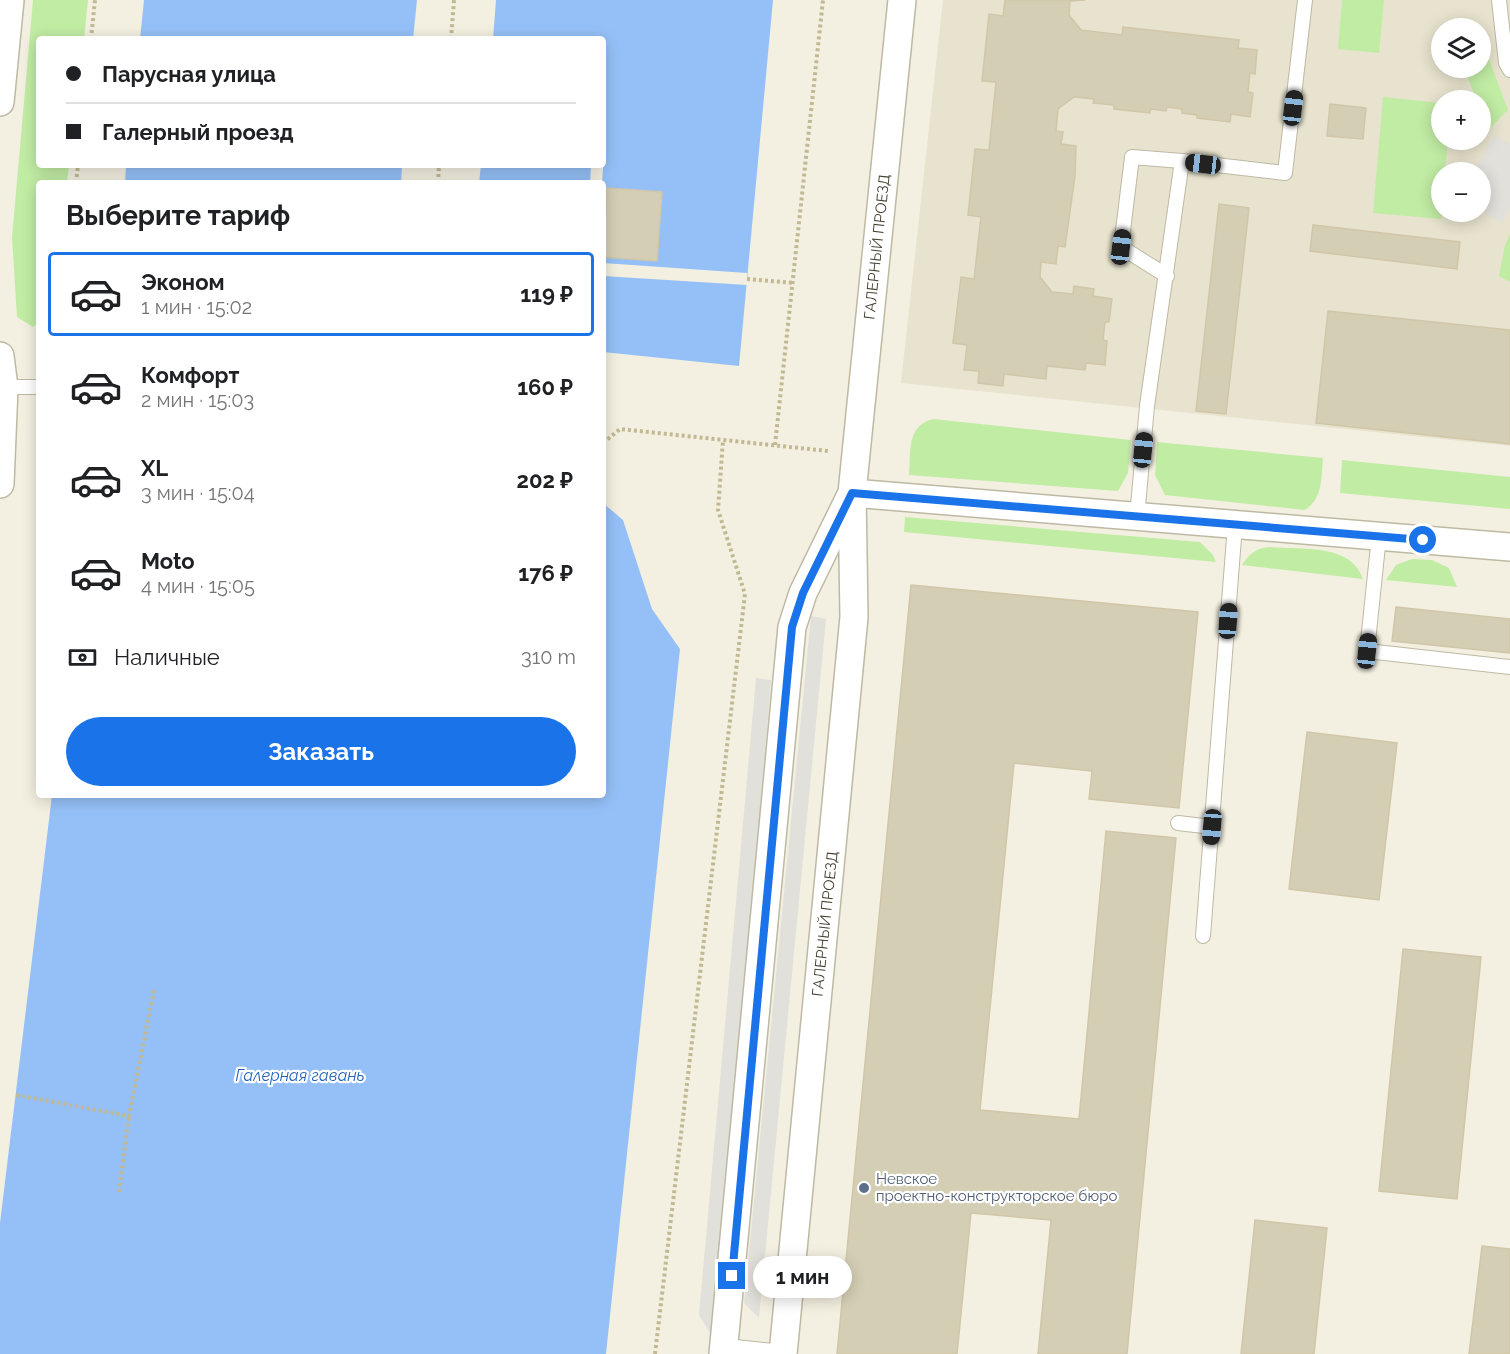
<!DOCTYPE html>
<html lang="ru">
<meta charset="utf-8">
<style>
:root{--surface:#fff;--page:#f6f6f6;--text:#202124;--muted:#757577;--line:#e0e0e0;--accent:#1a73e8}
body{margin:0;font-family:Raleway,sans-serif;background:var(--page);color:var(--text);height:100vh;display:flex;flex-direction:column;font-size:22px;white-space:nowrap}
*{box-sizing:border-box;margin:0}
p{font-size:20px;color:var(--muted)}
.icon{flex:none;width:33px;height:33px;fill:none;stroke:currentColor;stroke-width:2;stroke-linecap:round;stroke-linejoin:round}
.map{position:relative;flex:1;overflow:hidden}
.sheet{position:absolute;left:36px;top:180px;width:570px;height:618px;display:flex;flex-direction:column;background:var(--surface);border-radius:6px;box-shadow:0 3px 15px #0003}
.sheet>*{flex:none}
.top-card{position:absolute;left:36px;top:36px;width:570px;height:132px;border-radius:6px;box-shadow:0 3px 15px #0003;display:grid;align-content:center;height:132px;padding:0 30px;background:var(--surface)}
.tools{position:absolute;left:1431px;top:18px;display:grid;gap:12px}
.tools a{display:grid;place-items:center;width:60px;height:60px;border-radius:50%;background:var(--surface);box-shadow:0 3px 15px #0003;font-size:30px}
.end{position:absolute;width:27px;height:27px;margin:-14px;border:8px solid #1a73e8;background:#fff;box-shadow:0 0 0 3px #fff}
.from{border-radius:50%}
.bubble{position:absolute;height:42px;border-radius:21px;background:var(--surface);box-shadow:0 3px 15px #0003;font-size:20px;font-weight:700;line-height:42px;text-align:center}
.car{position:absolute;width:18px;height:36px;margin:-18px -9px;border-radius:8px;box-shadow:0 0 4px 2px #0007;background:linear-gradient(#222 24%,#8ab4d8 0 40%,#222 0 76%,#8ab4d8 0 86%,#222 0)}
.top-card b{display:flex;align-items:center;gap:21px;height:57px;font-size:22px}
.top-card b+b{border-top:2px solid var(--line)}
.top-card i{width:15px;height:15px;background:var(--text)}
ul{padding:0;list-style:none}
li{display:flex;align-items:center;gap:18px;height:84px;margin:0 12px 9px;padding:0 18px;border:3px solid transparent;border-radius:6px}
li div{flex:1}
li b{display:block;font-size:22px}
li em{font-style:normal;font-weight:700}
li.on{border-color:var(--accent)}
li>.icon{width:54px;height:54px;stroke-width:1.5}
h2{padding:0 30px;font-size:27px;line-height:72px}
.pay{display:flex;align-items:center;gap:15px;height:66px;padding:0 30px;font-size:22px}
.pay p{margin-inline-start:auto}
.action{display:flex;gap:12px;margin-top:auto;padding:12px 30px}
.action a{flex:1;height:69px;border-radius:36px;background:var(--accent);color:#fff;font-size:24px;font-weight:700;line-height:69px;text-align:center}
.map>svg:first-child{display:block}
.residential{fill:#e7e3ce;fill-rule:evenodd}
.green{fill:#c1eca4}
.parking{fill:#e2e0da}
.water{fill:#95c0f7}
.pier{fill:#f3f0e1}
.building{fill:#d4ceb5;stroke:#d1c7a8;stroke-width:1.5}
.lines{fill:none;stroke-linecap:round;stroke-linejoin:round}
.service-casing{stroke:#beb9a3;stroke-width:16}
.minor-casing{stroke:#beb9a3;stroke-width:30}
.path{stroke:#c2b892;stroke-width:4;stroke-dasharray:3 3;stroke-linecap:butt}
.service{stroke:#fff;stroke-width:14}
.minor{stroke:#fff;stroke-width:27}
.route{stroke:#1a73e8;stroke-width:8}
.service-dot{fill:#5c6f8a;stroke:#fff;stroke-width:2}
.labels{text-anchor:middle;dominant-baseline:central;stroke-width:4.5;stroke-linejoin:round;paint-order:stroke}
.street-label{font-size:15px;fill:#444031;stroke:#fff}
.service-label{font-size:15px;fill:#4e5e75;stroke:#fff;text-anchor:start}
.water-label{font-size:16px;font-style:italic;fill:#2162ba;stroke:#fff}
</style>
<div class="map">
<svg width="1510" height="1354" viewBox="0 0 1510 1354">
<rect width="100%" height="100%" fill="#f3f0e1"/>
<path class="residential" d="M943,0H1510V446L901,383ZM1442,28H1480V68H1442ZM1442,100H1480V140H1442ZM1442,172H1480V212H1442Z"/>
<g class="green">
<path d="M33,0H88L84,39H39V165H69L67,183H39V322L33,327L17,317L12,237Z"/>
<path d="M1342,0H1384L1379,53L1338,49Z"/>
<path d="M1481,38L1508,110L1482,136L1480,100H1467L1474,93L1464,68H1480Z"/>
<path d="M1383,97L1441,103L1442,140H1448L1445,172H1442L1441,219L1373,213Z"/>
<path d="M1510,234V282L1499,276L1505,245Z"/>
<path d="M933,419L1131,440L1128,473L1118,491L909,475C911,452 906,426 933,419Z"/>
<path d="M1157,442L1323,458C1321,479 1323,498 1305,510L1165,495L1155,475Z"/>
<path d="M1342,460L1510,477V509L1340,493Z"/>
<path d="M905,517L1200,542L1213,555L1216,562L904,532Z"/>
<path d="M1270,547C1302,550 1351,543 1363,579L1242,565C1250,553 1256,548 1270,547Z"/>
<path d="M1412,559L1432,560L1449,568L1457,587L1386,580L1396,565Z"/>
</g>
<g class="parking">
<path d="M1495,135L1510,144V209L1502,223L1481,211L1480,172H1473Z"/>
<path d="M811,616L826,619L759,1318L744,1303Z"/>
<path d="M756,678L771,680L716,1343L699,1315Z"/>
</g>
<g class="water">
<path d="M144,0H417L413,39H140Z"/>
<path d="M496,0H773L739,366L603,352V183H479L481,165H603V39H493Z"/>
<path d="M126,165H402L401,183H125Z"/>
<path d="M603,503L623,520L652,609L680,649L606,1354H0V1223L52,795H603Z"/>
</g>
<g class="pier">
<path d="M603,124H606L602,183H590L591,165H603Z"/>
<path d="M603,263L747,273V285L603,276Z"/>
</g>
<g class="building">
<path d="M1005,0H1085L1070,1L1069,15L1081,30L1122,35L1123,27L1239,40L1238,48L1257,50L1255,74L1250,73L1248,92L1253,93L1250,117L1231,114L1230,122L1197,118V115L1182,113V109L1167,107L1166,111L1151,109L1150,113L1114,109V105L1093,103L1094,99L1074,97L1058,109L1056,131L1063,132L1061,144L1076,146L1075,176L1065,247L1058,246L1056,264L1041,262L1040,277L1052,292L1073,294L1074,286L1094,289L1093,296L1112,299L1109,322H1105L1103,340L1107,341L1105,365L1086,363L1085,370L1047,366L1046,379L1004,374L1003,386L978,383L979,371L964,370L967,345L953,343L961,277L974,279L981,217L968,215L975,149L989,150L996,82L982,81L989,14L1003,16Z"/>
<path d="M1330,104L1366,108L1363,139L1327,136Z"/>
<path d="M607,188L662,192L657,261L603,257Z"/>
<path d="M1219,204L1249,208L1226,414L1196,411Z"/>
<path d="M1313,225L1460,242L1457,269L1310,251Z"/>
<path d="M1328,311L1510,330V444L1316,423Z"/>
<path d="M911,585L1198,612L1179,808L1089,799L1092,771L1014,763L980,1110L1079,1119L1106,831L1176,838L1127,1354H1038L1051,1220L971,1213L957,1354H837Z"/>
<path d="M1396,607L1510,619V653L1392,641Z"/>
<path d="M1307,732L1397,743L1379,900L1289,889Z"/>
<path d="M1403,949L1481,957L1457,1199L1379,1191Z"/>
<path d="M1255,1220L1327,1228L1314,1354H1241Z"/>
<path d="M1482,1246L1510,1249V1354H1469Z"/>
</g>
<g class="lines">
<g class="service-casing">
<g id="service">
<path d="M1499,0L1506,63L1510,70"/>
<path d="M1167,276L1121,247L1132,157L1182,161"/>
<path d="M0,387H39"/>
<path d="M1137,517L1147,406L1182,161L1285,173L1305,0"/>
<path d="M1379,536L1367,651L1510,667"/>
<path d="M1178,823L1212,827"/>
<path d="M1203,936L1235,525"/>
<path d="M726,1346L783,1352"/>
</g>
</g>
<g class="minor-casing">
<g id="minor">
<path d="M0,102L10,0"/>
<path d="M0,356L4,388L0,484"/>
<path d="M852,493L1510,547"/>
<path d="M723,1354L792,627L803,593L850,497"/>
<path d="M783,1354L854,617L852,493L902,0"/>
</g>
</g>
<g class="path">
<path d="M91,39L95,0"/>
<path d="M451,39L454,0"/>
<path d="M76,183L78,165"/>
<path d="M438,183L439,165"/>
<path d="M747,279L794,283"/>
<path d="M603,443L620,429L828,451"/>
<path d="M775,445L823,0"/>
<path d="M16,1095L129,1116L154,990"/>
<path d="M119,1192L129,1116"/>
<path d="M655,1354L745,594L718,510L723,440"/>
</g>
<use href="#service" class="service"/>
<use href="#minor" class="minor"/>
</g>
<g class="lines">
<path class="route" d="M732,1276L792,627L803,593L852,493L1423,540"/>
</g>
<circle class="service-dot" cx="864" cy="1188" r="6"/>
<g class="labels">
<g class="street-label">
<text transform="translate(877 247) rotate(-84)">ГАЛЕРНЫЙ ПРОЕЗД</text>
<text transform="translate(825 924) rotate(-84)">ГАЛЕРНЫЙ ПРОЕЗД</text>
</g>
<g class="service-label">
<text x="876" y="1179">Невское<tspan x="876" dy="17">проектно-конструкторское бюро</tspan></text>
</g>
<g class="water-label">
<text x="300" y="1075">Галерная гавань</text>
</g>
</g>
</svg>
<div class="tools">
<a><svg class="icon" aria-label="layers" viewBox="0 0 24 24"><path d="M12 4l9 5-9 5-9-5zM3 14l9 5 9-5"/></svg></a>
<a>+</a>
<a>−</a>
</div>
<i class="end from" style="left:1423px;top:540px"></i>
<i class="end" style="left:732px;top:1276px"></i>
<div class="bubble" style="left:753px;top:1256px;width:99px">1 мин</div>
<i class="car" style="left:1293px;top:108px;rotate:7deg"></i>
<i class="car" style="left:1203px;top:164px;rotate:277deg"></i>
<i class="car" style="left:1121px;top:247px;rotate:7deg"></i>
<i class="car" style="left:1143px;top:450px;rotate:6deg"></i>
<i class="car" style="left:1228px;top:621px;rotate:4deg"></i>
<i class="car" style="left:1367px;top:651px;rotate:6deg"></i>
<i class="car" style="left:1212px;top:827px;rotate:185deg"></i>
<div class="top-card">
<b><i class="from"></i>Парусная улица</b>
<b><i></i>Галерный проезд</b>
</div>
<section class="sheet">
<h2>Выберите тариф</h2>
<ul>
<li class="on"><svg class="icon" aria-label="car" viewBox="0 0 24 24"><path d="M5 17H2v-5l4-1 3-4h7l3 4 3 1v5h-3M9 17h6M6 11h13"/><circle cx="7" cy="17" r="2"/><circle cx="17" cy="17" r="2"/></svg><div><b>Эконом</b><p>1 мин · 15:02</p></div><em>119 ₽</em></li>
<li><svg class="icon" aria-label="car" viewBox="0 0 24 24"><path d="M5 17H2v-5l4-1 3-4h7l3 4 3 1v5h-3M9 17h6M6 11h13"/><circle cx="7" cy="17" r="2"/><circle cx="17" cy="17" r="2"/></svg><div><b>Комфорт</b><p>2 мин · 15:03</p></div><em>160 ₽</em></li>
<li><svg class="icon" aria-label="car" viewBox="0 0 24 24"><path d="M5 17H2v-5l4-1 3-4h7l3 4 3 1v5h-3M9 17h6M6 11h13"/><circle cx="7" cy="17" r="2"/><circle cx="17" cy="17" r="2"/></svg><div><b>XL</b><p>3 мин · 15:04</p></div><em>202 ₽</em></li>
<li><svg class="icon" aria-label="car" viewBox="0 0 24 24"><path d="M5 17H2v-5l4-1 3-4h7l3 4 3 1v5h-3M9 17h6M6 11h13"/><circle cx="7" cy="17" r="2"/><circle cx="17" cy="17" r="2"/></svg><div><b>Moto</b><p>4 мин · 15:05</p></div><em>176 ₽</em></li>
</ul>
<div class="pay"><svg class="icon" aria-label="cash" viewBox="0 0 24 24"><path d="M3 7h18v10H3z"/><circle cx="12" cy="12" r="2"/></svg>Наличные<p>310 m</p></div>
<div class="action"><a>Заказать</a></div>
</section>
</div>
